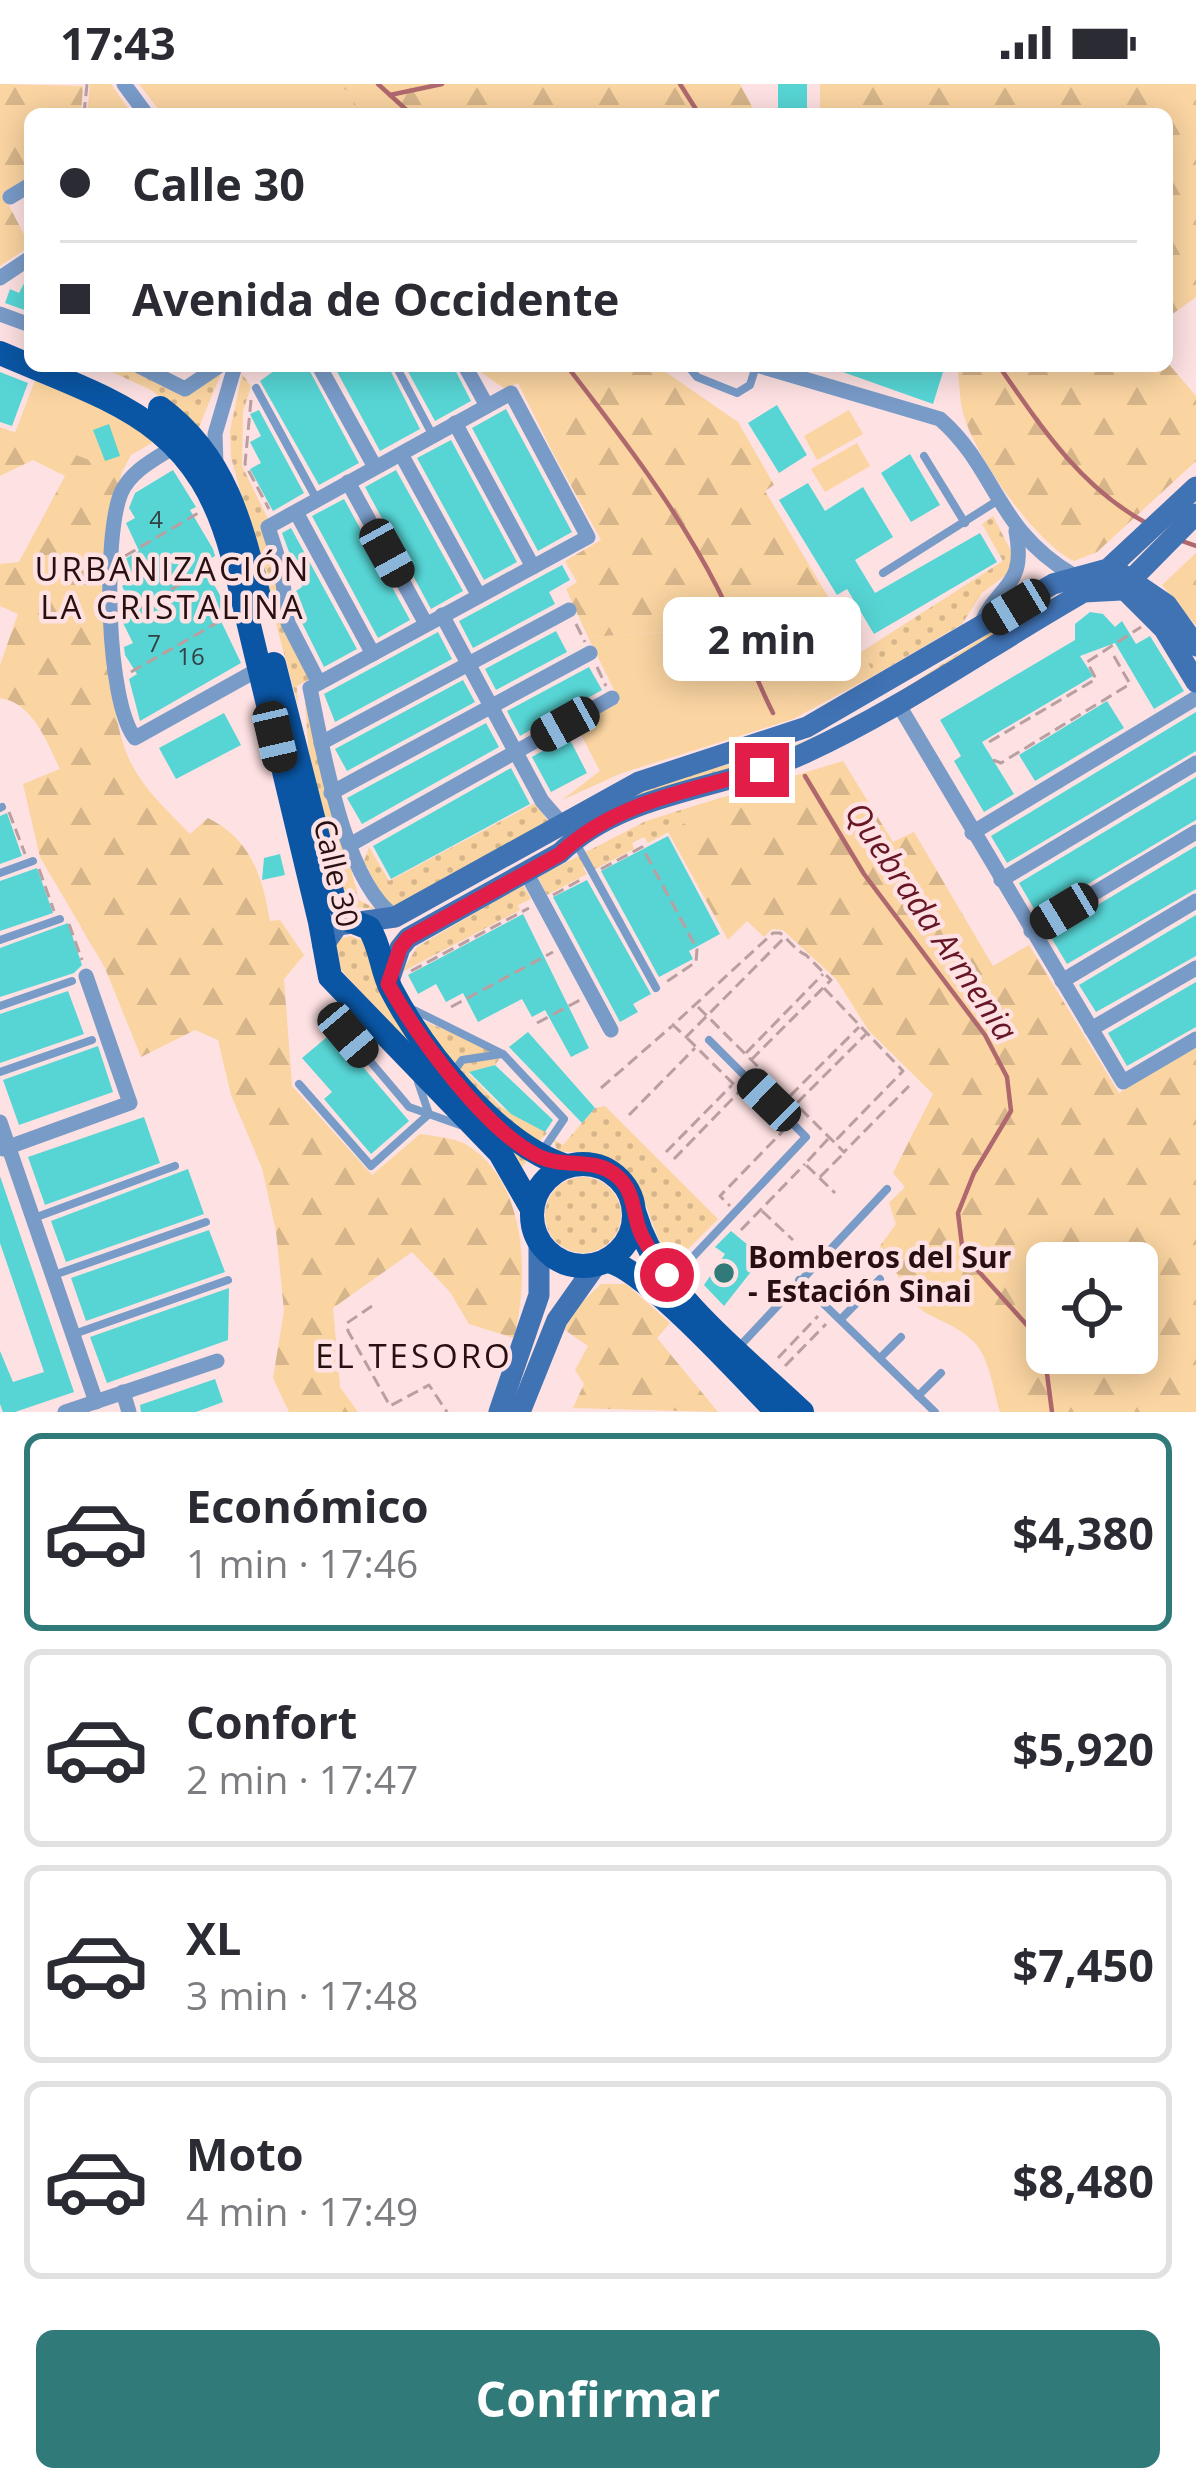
<!DOCTYPE html>
<html lang="es">
<meta charset="utf-8">
<style>
:root{--surface:#fff;--page:#f2f2f3;--text:#2b2b33;--muted:#7c7c81;--line:#e1e1e2;--accent:#317a7a}
body{margin:0;font-family:"Open Sans",sans-serif;background:var(--page);color:var(--text);height:100vh;display:flex;flex-direction:column;font-size:45px;white-space:nowrap}
*{box-sizing:border-box;margin:0}
p{font-size:39px;color:var(--muted)}
.icon{flex:none;width:66px;height:66px;fill:none;stroke:currentColor;stroke-width:2;stroke-linecap:round;stroke-linejoin:round}
.map{position:relative;height:1328px;overflow:hidden}
.side{display:flex;flex-direction:column;background:var(--surface);flex:1}
.side>*{flex:none}
.hud{position:absolute;left:24px;top:24px;width:1149px;height:264px;border-radius:18px;box-shadow:0 6px 30px #0003;display:grid;align-content:center;height:264px;padding:0 36px;background:var(--surface)}
.controls{position:absolute;left:1026px;top:1158px;display:grid;gap:24px}
.controls a{display:grid;place-items:center;width:132px;height:132px;border-radius:18px;background:var(--surface);box-shadow:0 6px 30px #0003;font-size:60px}
.end{position:absolute;width:54px;height:54px;margin:-27px;border:15px solid #e11d48;background:#fff;box-shadow:0 0 0 6px #fff}
.from{border-radius:50%}
.bubble{position:absolute;height:84px;border-radius:18px;background:var(--surface);box-shadow:0 6px 30px #0003;font-size:39px;font-weight:700;line-height:84px;text-align:center}
.car{position:absolute;width:36px;height:72px;margin:-36px -18px;border-radius:15px;box-shadow:0 0 9px 3px #0007;background:linear-gradient(#222 24%,#8ab4d8 0 40%,#222 0 76%,#8ab4d8 0 86%,#222 0)}
.hud b{display:flex;align-items:center;gap:42px;height:114px;font-size:45px}
.hud b+b{border-top:3px solid var(--line)}
.hud i{width:30px;height:30px;background:var(--text)}
ul{padding:21px 0 0;list-style:none}
li{display:flex;align-items:center;gap:36px;height:198px;margin:0 24px 18px;padding:0 12px;border:6px solid var(--line);border-radius:18px}
li div{flex:1}
li b{display:block;font-size:45px}
li em{font-style:normal;font-weight:700}
li.on{border-color:var(--accent)}
li>.icon{width:108px;height:108px;stroke-width:1.5}
.cta{display:flex;gap:24px;margin-top:auto;padding:24px 36px}
.cta a{flex:1;height:138px;border-radius:18px;background:var(--accent);color:#fff;font-size:48px;font-weight:700;line-height:138px;text-align:center}
.status{display:flex;justify-content:space-between;align-items:center;height:84px;padding:0 60px;background:var(--surface);direction:ltr}
.status svg{height:33px;fill:currentColor}
.map>svg:first-child{display:block}
.green{fill:#fad4a1}
.forest{fill:url(#forest-firs);fill-rule:evenodd}
.garden{fill:url(#garden-dots)}
.lines{fill:none;stroke-linecap:round;stroke-linejoin:round}
.stream{stroke:#af686e;stroke-width:4.5}
.building{fill:#57d5d5}
.path{stroke:#ba9fa0;stroke-width:3;stroke-dasharray:12 6;stroke-linecap:butt}
.lane{stroke:#799bc8;stroke-width:8}
.street{stroke:#799bc8;stroke-width:15}
.secondary{stroke:#4073b4;stroke-width:21}
.primary{stroke:#0a56a5;stroke-width:24}
.route{stroke:#e11d48;stroke-width:15}
.poi-dot{fill:#317a7a;stroke:#fee1e2;stroke-width:4.5}
.labels{text-anchor:middle;dominant-baseline:central;stroke-width:9;stroke-linejoin:round;paint-order:stroke}
.number-label{font-size:24px;fill:#344143}
.street-label{font-size:30px;fill:#281012;stroke:#fee1e2}
.poi-label{font-size:30px;font-weight:bold;fill:#281012;stroke:#fee1e2;text-anchor:start}
.neighbourhood-label{font-size:33px;letter-spacing:3px;fill:#281012;stroke:#fee1e2}
.water-label{font-size:33px;font-style:italic;fill:#661625;stroke:#fee1e2}
</style>
<div class="status"><b>17:43</b><svg viewBox="0 0 49 12"><path d="M0 12V9h3v3zM5 12V6h3v6zM10 12V3h3v9zM15 12V0h3v12zM26 1h20v11H26zM47 4h2v5h-2z"/></svg></div>
<div class="map">
<svg width="1196" height="1328" viewBox="0 0 1196 1328">
<defs>
<pattern id="forest-firs" width="22" height="20" patternUnits="userSpaceOnUse" patternTransform="scale(3)"><rect width="22" height="20" fill="#fad4a1"/><path d="M5 1l3.5 6h-7zM16 11l3.5 6h-7z" fill="#d6b58a"/></pattern>
<pattern id="garden-dots" width="8" height="8" patternUnits="userSpaceOnUse" patternTransform="scale(3)"><rect width="8" height="8" fill="#fad4a1"/><path d="M2 2h.1M6 6h.1" fill="none" stroke="#d6b58a" stroke-width="1.8" stroke-linecap="round"/></pattern>
</defs>
<rect width="100%" height="100%" fill="#fee1e2"/>
<g class="green">
<path d="M90,0H111L132,30H87Z"/>
<path d="M139,0H336L354,11L353,30H162Z"/>
<path d="M472,282H605L553,369L518,299L505,305Z"/>
<path d="M35,296L118,331L157,356L131,371L122,388L15,349Z"/>
<path d="M849,326L863,350L817,376L804,352Z"/>
<path d="M857,359L870,382L825,408L811,385Z"/>
<path d="M711,545L739,603L781,618L861,568L875,591L793,635L622,689L562,716L600,687L576,641L620,618L588,553Z"/>
<path d="M897,1190L997,1222L1033,1328H1000C993,1306 990,1273 973,1257C941,1227 917,1241 897,1190Z"/>
</g>
<g class="forest">
<path d="M0,0L83,2L81,30H30V96L4,112L30,162L0,182Z"/>
<path d="M336,0H740L756,30H353L354,11Z"/>
<path d="M820,0H1196V213L1167,234V30H820Z"/>
<path d="M1167,278L1196,312V377L1097,468L1074,477C1036,459 980,378 966,338C959,322 960,299 957,282Z"/>
<path d="M605,282H657L738,338L774,401L765,407L861,568L781,618L739,603L710,545L588,553L566,505L577,498L565,477L601,456L553,369Z"/>
<path d="M0,343L122,388C103,451 100,620 131,679C145,707 169,728 190,750L208,734C251,756 262,791 270,837L280,836L304,871L284,895L292,1002L372,1091L420,1050C434,1052 455,1054 467,1061C528,1099 529,1194 514,1254L469,1240L450,1208L412,1168L333,1224L340,1303L358,1328H289L273,1294L284,1227L276,1147L262,1084L231,1011L218,956L195,946L141,973L105,884L40,773L23,700L60,685C47,658 33,619 0,614V581L18,530L0,522V480L19,478L65,392L33,376L0,392Z"/>
<path d="M1196,469V542L1162,501Z"/>
<path d="M843,677L893,758L914,748L993,882L1029,861L1119,1009L1196,963V1328H1033L997,1223L897,1190L877,1166L896,1140L889,1119L905,1103L893,1089L933,1010L869,947L836,895L783,846L772,845L764,853L747,837L728,856L668,748L688,737L684,725ZM1047,1179H1137V1269H1047Z"/>
<path d="M601,1200H626L670,1239L657,1254L718,1328L573,1324L584,1300L575,1286L588,1262L565,1246L571,1229Z"/>
</g>
<g class="garden">
<path d="M99,282H128L186,312L220,287V292L199,343L151,306Z"/>
<path d="M242,290L251,302L243,328L242,382L268,435L310,595L297,602L298,621L231,373L230,347Z"/>
<path d="M993,432L1011,467L1010,488L982,509L962,540L875,591L861,568L1003,477L982,440Z"/>
<path d="M1050,510L1052,515C967,566 881,631 788,666C733,687 675,696 621,719C681,685 750,681 813,654C893,619 974,556 1050,510Z"/>
<path d="M305,611L359,816L376,825L354,823C316,766 308,678 305,611Z"/>
<path d="M535,719L548,737L400,826L384,816L364,777L369,763L389,797Z"/>
<path d="M684,725L688,737L648,759L644,753L632,759L634,765L593,786L589,780L583,784L587,790L547,811L538,793L646,737Z"/>
<path d="M523,801L531,815L518,821L520,826L402,888L417,863Z"/>
<path d="M350,852L365,857L373,881L531,1073L520,1085L335,879V856Z"/>
<path d="M424,937L503,970L495,981L468,989L501,1023L547,1049L536,1060C487,1035 452,983 424,937Z"/>
<path d="M605,1022L718,1135L676,1177L669,1176C634,1112 650,1065 558,1068L553,1055L563,1061L595,1024Z"/>
<circle cx="583" cy="1131" r="38"/>
</g>
<g class="lines">
<g class="stream">
<path d="M378,0L411,30"/>
<path d="M680,0L699,30"/>
<path d="M390,11L442,0"/>
<path d="M567,282C621,352 676,423 717,503C738,544 752,588 773,629"/>
<path d="M999,282C1041,343 1081,404 1148,440"/>
<path d="M1179,456L1196,462"/>
<path d="M805,692L864,790L985,951L1007,993L1011,1027L974,1089L958,1129L963,1170L1043,1259L1052,1328"/>
</g>
</g>
<g class="building">
<rect x="778" y="0" width="29" height="30"/>
<path d="M30,188V228L5,219L10,205L19,209Z"/>
<path d="M281,282H307L359,379L319,401L260,297Z"/>
<path d="M334,282H388L420,345L380,367Z"/>
<path d="M405,282H453L471,317L435,337Z"/>
<path d="M826,282H926L943,288L933,320Z"/>
<path d="M0,288L28,299L12,342L0,338Z"/>
<path d="M777,321L807,371L779,389L748,339Z"/>
<path d="M506,325L572,448L538,467L472,344Z"/>
<path d="M259,326L304,409L273,427L250,385L261,379L250,358L261,352L250,330Z"/>
<path d="M109,340L120,372L105,377L93,346Z"/>
<path d="M451,356L517,478L484,496L417,374Z"/>
<path d="M910,370L940,421L911,438L881,389Z"/>
<path d="M173,386L196,423L190,426L213,465L215,472L202,480L228,525L219,533L241,579L140,637L129,595L137,590L125,571L124,563L133,559L123,539L136,531L122,502L131,497L123,476L139,467L126,439L135,434L129,424L135,409Z"/>
<path d="M396,386L463,507L431,525L365,403Z"/>
<path d="M808,399L825,427L863,403L893,453L855,476L875,509L980,449L997,478L874,550L847,505L837,511L779,416Z"/>
<path d="M344,415L410,536L378,554L312,432Z"/>
<path d="M291,444L357,565L324,583L300,535L296,507L302,503L282,449Z"/>
<path d="M562,481L570,496L549,508L555,520L473,564L459,537Z"/>
<path d="M1090,528L1103,530L1115,543L1122,537L1136,560L1150,552L1184,607L1154,625L1115,559L1080,572L1093,592L982,658L1014,710L984,728L954,677L961,672L940,636L1075,556V540Z"/>
<path d="M556,547L567,568L496,606L485,585Z"/>
<path d="M438,548L452,575L335,638L324,610Z"/>
<path d="M589,583L602,606L520,652L507,627Z"/>
<path d="M463,596L475,618L347,687L335,665Z"/>
<path d="M1107,617L1124,644L1035,697L1019,671Z"/>
<path d="M1196,628V667L1007,779L991,752Z"/>
<path d="M224,629L241,661L176,695L159,664Z"/>
<path d="M486,639L499,663L362,740L347,714Z"/>
<path d="M568,652L587,689L551,708L532,673Z"/>
<path d="M511,684L530,720L391,795L373,762Z"/>
<path d="M1196,693V736L1037,830L1019,799Z"/>
<path d="M7,729L22,772L0,780V732Z"/>
<path d="M668,752L720,850L689,867L693,875L659,893L601,787Z"/>
<path d="M1196,762V805L1067,880L1049,850Z"/>
<path d="M280,770L285,791L262,796L264,774Z"/>
<path d="M37,784L53,829L0,847V797Z"/>
<path d="M587,796L651,910L633,920L638,928L620,938L553,813Z"/>
<path d="M523,830L589,964L571,973L545,926L532,933L522,915L478,938L463,909L446,918L436,900L418,910L408,891Z"/>
<path d="M1196,831V872L1096,928L1079,901Z"/>
<path d="M68,839L82,881L74,889L0,913V864Z"/>
<path d="M1196,898V943L1127,982L1108,949Z"/>
<path d="M68,907L84,950L0,979V930Z"/>
<path d="M333,948L409,1037L371,1070L324,1015L332,1008L302,974Z"/>
<path d="M528,948L595,1024L582,1039L509,963Z"/>
<path d="M98,962L113,1008L19,1041L3,996Z"/>
<path d="M495,981L553,1036L545,1048L511,1030L469,988Z"/>
<path d="M144,1033L160,1079L45,1121L28,1073Z"/>
<path d="M188,1085L204,1130L66,1178L51,1137Z"/>
<path d="M0,1092L74,1308L15,1328H3L0,1320V1267L13,1298L44,1288L0,1159Z"/>
<path d="M209,1146L225,1188L86,1237L71,1194Z"/>
<path d="M731,1147L771,1180L758,1188L754,1184L724,1222L704,1201L725,1170L715,1163Z"/>
<path d="M229,1204L228,1256L107,1299L90,1253Z"/>
<path d="M215,1295L223,1318L196,1328H141L140,1321Z"/>
</g>
<g class="lines">
<g class="path">
<path d="M84,30L87,0"/>
<path d="M251,316L245,380L269,425"/>
<path d="M125,472L200,428"/>
<path d="M124,533L215,480"/>
<path d="M576,540L585,558"/>
<path d="M597,583L606,602"/>
<path d="M131,588L227,533"/>
<path d="M989,658L1096,595L1087,578L1141,543"/>
<path d="M993,676L1001,679L1130,600L1111,567"/>
<path d="M9,728L25,770"/>
<path d="M39,785L54,827"/>
<path d="M601,785L642,763L697,865L696,878L666,898"/>
<path d="M553,811L582,795"/>
<path d="M69,840L82,876"/>
<path d="M411,887L529,824"/>
<path d="M824,904L903,987L835,1057"/>
<path d="M451,923L553,868"/>
<path d="M698,923L844,1068L909,1002"/>
<path d="M537,939L580,916"/>
<path d="M687,954L782,1048L720,1112L730,1122"/>
<path d="M746,969L823,890"/>
<path d="M751,976L831,896L806,871C796,867 789,856 780,849H773L673,941L686,953L785,853"/>
<path d="M601,1004L672,942"/>
<path d="M790,1012L859,943"/>
<path d="M797,1019L866,950"/>
<path d="M629,1031L695,964"/>
<path d="M828,1055L805,1080L835,1109"/>
<path d="M666,1068L732,1001"/>
<path d="M674,1075L739,1008"/>
<path d="M820,1093L843,1070"/>
<path d="M762,1127L793,1156"/>
<path d="M741,1146L805,1080"/>
<path d="M372,1222L347,1239L348,1247L390,1322L429,1301L447,1328"/>
<path d="M778,1274L818,1232"/>
<path d="M785,1282L826,1240"/>
</g>
<g class="lane">
<path d="M396,282L432,350"/>
<path d="M688,282L697,293L737,309L750,301L756,282"/>
<path d="M256,304L316,414"/>
<path d="M924,372L965,439"/>
<path d="M883,489L997,417"/>
<path d="M0,724L2,723"/>
<path d="M576,759L656,904"/>
<path d="M0,789L33,777"/>
<path d="M0,856L60,835"/>
<path d="M341,917L348,951L409,1023L460,1041"/>
<path d="M0,922L72,897"/>
<path d="M410,924L503,970L564,1035L543,1066"/>
<path d="M0,988L92,956"/>
<path d="M453,989L462,976L502,970"/>
<path d="M299,1000L371,1082L429,1030L418,998"/>
<path d="M34,1134L175,1082"/>
<path d="M54,1191L206,1138"/>
<path d="M672,1195L806,1053L709,956"/>
<path d="M799,1196L935,1328"/>
<path d="M841,1235L880,1195"/>
<path d="M74,1250L228,1196"/>
<path d="M738,1264L887,1105"/>
<path d="M880,1274L901,1253"/>
<path d="M918,1312L941,1289"/>
</g>
<g class="street">
<path d="M124,0L146,30"/>
<path d="M10,113L30,101"/>
<path d="M0,194L30,174"/>
<path d="M0,230L30,241"/>
<path d="M139,282L185,305L219,282"/>
<path d="M319,282L375,383"/>
<path d="M465,282L487,322"/>
<path d="M760,282L940,335C997,385 995,445 1073,491"/>
<path d="M455,339L533,483"/>
<path d="M177,361C157,374 131,386 121,409C103,453 106,617 135,654L259,585"/>
<path d="M401,370L479,512"/>
<path d="M216,381L215,350L235,282"/>
<path d="M348,398L426,540"/>
<path d="M296,428L373,570"/>
<path d="M442,531L542,717L569,748"/>
<path d="M980,542C998,499 1027,504 1016,447"/>
<path d="M319,599L288,539L281,483L268,443L511,309L588,453L310,604C323,666 344,797 395,833"/>
<path d="M897,618L1123,998L1196,955"/>
<path d="M321,659L569,526"/>
<path d="M331,709L590,569"/>
<path d="M972,749L1196,614"/>
<path d="M353,759L612,614"/>
<path d="M526,788L611,946"/>
<path d="M1001,796L1196,679"/>
<path d="M1031,847L1196,748"/>
<path d="M1062,897L1196,817"/>
<path d="M1091,945L1196,884"/>
<path d="M0,1038L96,1318"/>
<path d="M3,1065L130,1019L86,892"/>
<path d="M123,1308L129,1328"/>
<path d="M65,1328L217,1277"/>
</g>
<g class="secondary">
<path d="M1120,489L1167,521L1196,562"/>
<path d="M1115,496L1164,545L1196,598"/>
<path d="M323,862L338,841L395,833L639,698L807,643L1053,500L1108,485L1196,403"/>
<path d="M388,900L400,864L408,854L560,769C625,706 726,706 805,669C901,625 991,561 1084,508L1121,506L1196,430"/>
<path d="M499,1328L539,1211V1156"/>
<path d="M520,1328L557,1236L596,1181"/>
</g>
<g class="primary">
<path d="M0,269C116,319 196,336 232,470L320,838L330,893L500,1069L532,1125"/>
<path d="M160,324C226,373 242,441 260,517"/>
<path d="M274,580L333,812L349,836L369,844C381,863 381,885 391,905C424,968 497,1060 566,1082"/>
<circle cx="583" cy="1131" r="51"/>
<path d="M635,1130C658,1210 744,1272 802,1328"/>
<path d="M607,1177C644,1183 745,1296 777,1328"/>
</g>
</g>
<g class="lines">
<path class="route" d="M667,1191C658,1179 649,1165 642,1152C632,1132 636,1109 618,1093C595,1072 566,1085 540,1073C486,1048 417,952 388,900L400,864L408,854L560,770C613,718 694,706 762,686"/>
</g>
<circle class="poi-dot" cx="724" cy="1189" r="12"/>
<g class="labels">
<g class="number-label">
<text x="156" y="434">4</text>
<text x="154" y="558">7</text>
<text x="191" y="571">16</text>
</g>
<g class="street-label">
<text transform="translate(337 789) rotate(77)">Calle 30</text>
</g>
<g class="poi-label">
<text x="748" y="1172">Bomberos del Sur<tspan x="748" dy="34">- Estación Sinai</tspan></text>
</g>
<g class="neighbourhood-label">
<text x="173" y="484">URBANIZACIÓN<tspan x="173" dy="38">LA CRISTALINA</tspan></text>
<text x="414" y="1271">EL TESORO</text>
</g>
<g class="water-label">
<text transform="translate(932 837) rotate(56)">Quebrada Armenia</text>
</g>
</g>
</svg>
<div class="controls">
<a><svg class="icon" aria-label="locate" viewBox="0 0 24 24"><circle cx="12" cy="12" r="6"/><path d="M12 2v4M12 18v4M2 12h4M18 12h4"/></svg></a>
</div>
<i class="end from" style="left:667px;top:1191px"></i>
<i class="end" style="left:762px;top:686px"></i>
<div class="bubble" style="left:663px;top:513px;width:198px">2 min</div>
<i class="car" style="left:387px;top:469px;rotate:151deg"></i>
<i class="car" style="left:1016px;top:523px;rotate:239deg"></i>
<i class="car" style="left:565px;top:640px;rotate:241deg"></i>
<i class="car" style="left:275px;top:653px;rotate:167deg"></i>
<i class="car" style="left:1064px;top:827px;rotate:239deg"></i>
<i class="car" style="left:348px;top:951px;rotate:140deg"></i>
<i class="car" style="left:769px;top:1016px;rotate:314deg"></i>
<div class="hud">
<b><i class="from"></i>Calle 30</b>
<b><i></i>Avenida de Occidente</b>
</div>
</div>
<section class="side">
<ul>
<li class="on"><svg class="icon" aria-label="car" viewBox="0 0 24 24"><path d="M5 17H2v-5l4-1 3-4h7l3 4 3 1v5h-3M9 17h6M6 11h13"/><circle cx="7" cy="17" r="2"/><circle cx="17" cy="17" r="2"/></svg><div><b>Económico</b><p>1 min · 17:46</p></div><em>$4,380</em></li>
<li><svg class="icon" aria-label="car" viewBox="0 0 24 24"><path d="M5 17H2v-5l4-1 3-4h7l3 4 3 1v5h-3M9 17h6M6 11h13"/><circle cx="7" cy="17" r="2"/><circle cx="17" cy="17" r="2"/></svg><div><b>Confort</b><p>2 min · 17:47</p></div><em>$5,920</em></li>
<li><svg class="icon" aria-label="car" viewBox="0 0 24 24"><path d="M5 17H2v-5l4-1 3-4h7l3 4 3 1v5h-3M9 17h6M6 11h13"/><circle cx="7" cy="17" r="2"/><circle cx="17" cy="17" r="2"/></svg><div><b>XL</b><p>3 min · 17:48</p></div><em>$7,450</em></li>
<li><svg class="icon" aria-label="car" viewBox="0 0 24 24"><path d="M5 17H2v-5l4-1 3-4h7l3 4 3 1v5h-3M9 17h6M6 11h13"/><circle cx="7" cy="17" r="2"/><circle cx="17" cy="17" r="2"/></svg><div><b>Moto</b><p>4 min · 17:49</p></div><em>$8,480</em></li>
</ul>
<div class="cta"><a>Confirmar</a></div>
</section>
